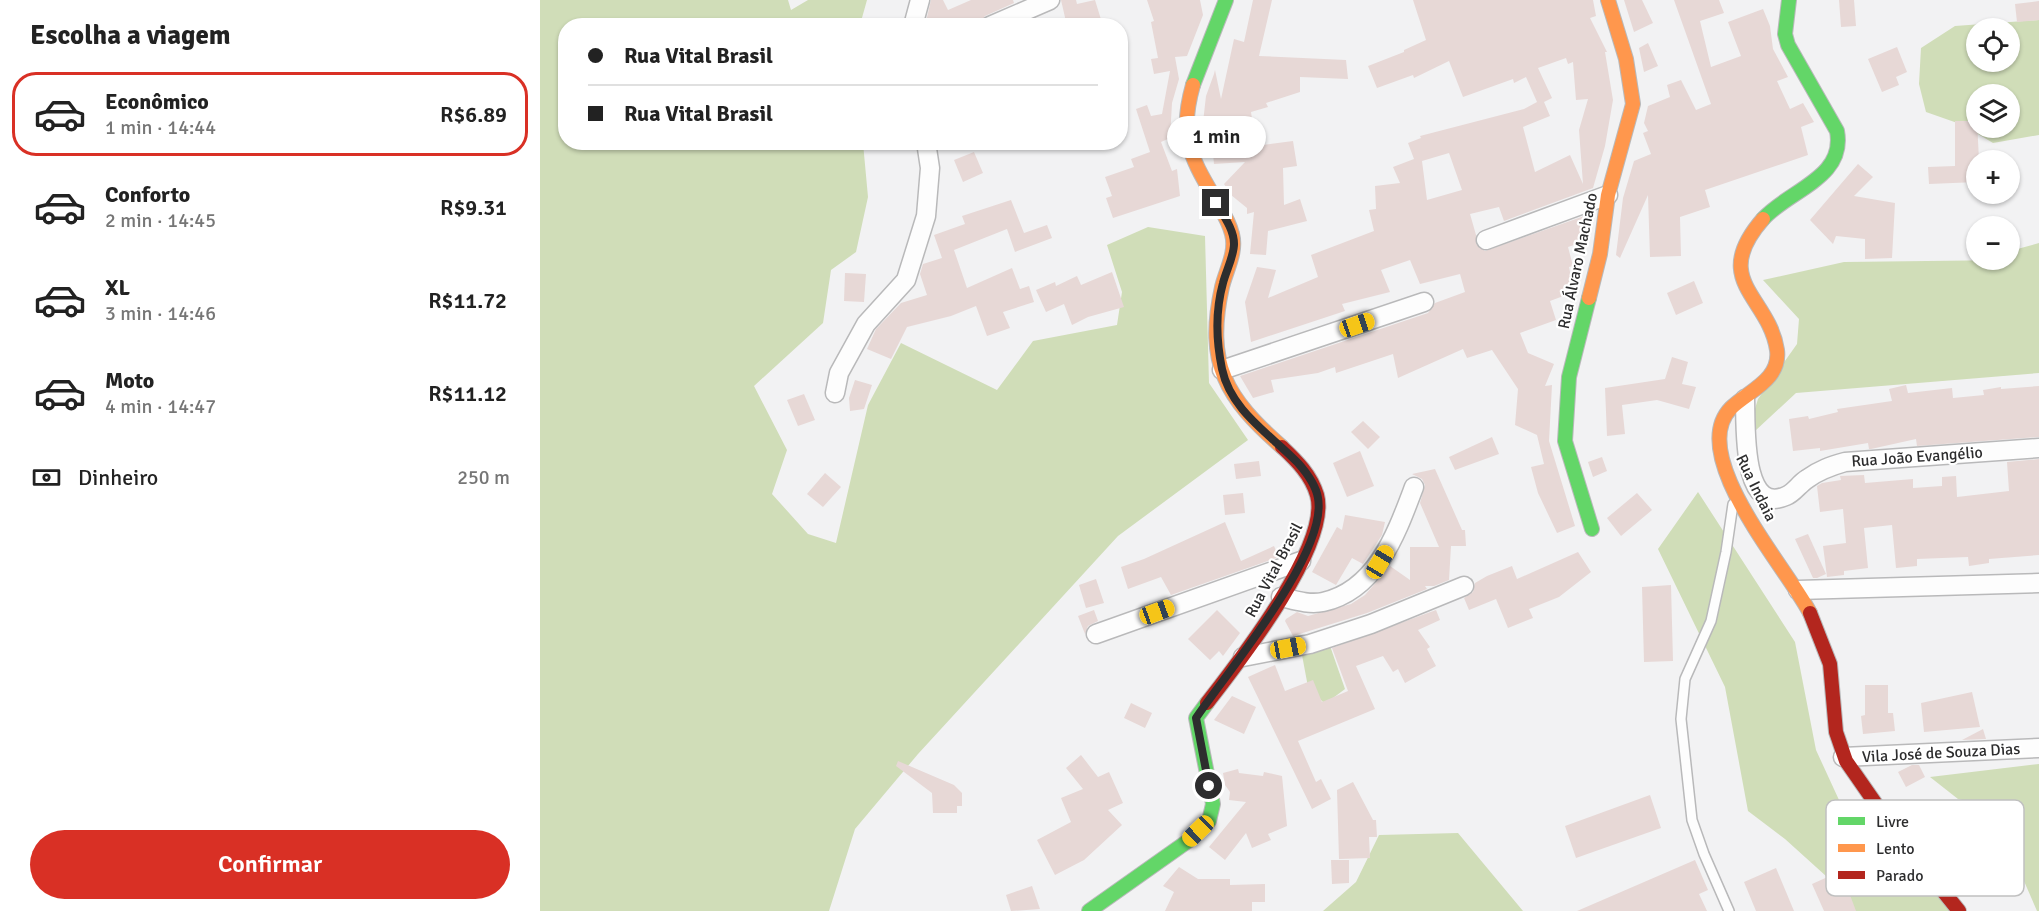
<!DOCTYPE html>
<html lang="pt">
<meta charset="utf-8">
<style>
:root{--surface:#fff;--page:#f6f6f6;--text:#222;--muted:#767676;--line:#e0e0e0;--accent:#d93025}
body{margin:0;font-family:Signika,sans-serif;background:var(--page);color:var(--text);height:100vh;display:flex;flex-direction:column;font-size:22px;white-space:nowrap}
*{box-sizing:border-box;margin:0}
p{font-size:20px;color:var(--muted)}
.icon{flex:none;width:33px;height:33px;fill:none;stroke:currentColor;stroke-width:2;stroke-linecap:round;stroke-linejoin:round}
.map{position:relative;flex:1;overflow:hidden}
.drawer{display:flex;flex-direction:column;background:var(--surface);width:540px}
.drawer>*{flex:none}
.guide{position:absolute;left:18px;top:18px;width:570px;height:132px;border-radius:24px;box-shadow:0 2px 4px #0004;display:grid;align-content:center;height:132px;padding:0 30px;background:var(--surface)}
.buttons{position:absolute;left:1426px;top:18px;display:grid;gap:12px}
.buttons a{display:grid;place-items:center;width:54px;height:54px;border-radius:50%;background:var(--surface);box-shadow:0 2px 4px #0004;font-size:30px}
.end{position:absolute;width:27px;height:27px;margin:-14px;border:8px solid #2d2d2e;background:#fff;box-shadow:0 0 0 3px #fff}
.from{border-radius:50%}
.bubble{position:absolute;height:42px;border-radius:21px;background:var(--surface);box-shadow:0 2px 4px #0004;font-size:20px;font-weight:600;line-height:42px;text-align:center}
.car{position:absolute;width:18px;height:36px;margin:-18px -9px;border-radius:8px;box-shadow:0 0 4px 2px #0007;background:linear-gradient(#f5c518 24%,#345 0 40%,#f5c518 0 76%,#345 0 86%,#f5c518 0)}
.guide b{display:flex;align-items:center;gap:21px;height:57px;font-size:22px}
.guide b+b{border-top:2px solid var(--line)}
.guide i{width:15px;height:15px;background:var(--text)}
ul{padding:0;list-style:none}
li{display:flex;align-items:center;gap:18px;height:84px;margin:0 12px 9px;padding:0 18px;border:3px solid transparent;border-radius:24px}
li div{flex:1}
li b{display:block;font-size:22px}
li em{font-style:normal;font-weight:600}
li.on{border-color:var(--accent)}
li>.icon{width:54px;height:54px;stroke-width:1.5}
h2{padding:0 30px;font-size:27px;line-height:72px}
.pay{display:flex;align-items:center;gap:15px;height:66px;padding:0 30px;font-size:22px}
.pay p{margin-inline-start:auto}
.action{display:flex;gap:12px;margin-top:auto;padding:12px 30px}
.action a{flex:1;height:69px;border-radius:36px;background:var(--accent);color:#fff;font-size:24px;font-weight:600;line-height:69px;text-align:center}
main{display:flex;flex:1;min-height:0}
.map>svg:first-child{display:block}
.forest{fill:#d0ddb8;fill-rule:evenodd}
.building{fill:#e7d8d6;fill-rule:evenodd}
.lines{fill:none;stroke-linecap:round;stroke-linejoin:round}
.lane-casing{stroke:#b9b9ba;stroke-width:12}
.street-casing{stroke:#b9b9ba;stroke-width:21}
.fast-casing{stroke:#b9b9ba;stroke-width:16}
.slow-casing{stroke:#b9b9ba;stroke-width:16}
.jam-casing{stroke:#b9b9ba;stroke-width:16}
.lane{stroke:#fdfdfd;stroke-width:9}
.street{stroke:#fdfdfd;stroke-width:18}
.fast{stroke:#63d668;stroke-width:14}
.slow{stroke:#ff974d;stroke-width:14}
.jam{stroke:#b3261e;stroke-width:14}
.route{stroke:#2d2d2e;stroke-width:8}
.labels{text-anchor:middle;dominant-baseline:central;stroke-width:4.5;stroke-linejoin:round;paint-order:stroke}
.street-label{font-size:16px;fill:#2d2d2e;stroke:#fff}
.key{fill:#fff;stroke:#c0c0c0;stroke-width:1.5}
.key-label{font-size:16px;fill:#2d2d2e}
</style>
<main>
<section class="drawer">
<h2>Escolha a viagem</h2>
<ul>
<li class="on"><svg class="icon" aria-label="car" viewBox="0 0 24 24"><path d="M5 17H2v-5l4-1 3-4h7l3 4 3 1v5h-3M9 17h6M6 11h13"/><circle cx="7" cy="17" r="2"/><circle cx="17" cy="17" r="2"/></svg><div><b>Econômico</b><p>1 min · 14:44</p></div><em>R$6.89</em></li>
<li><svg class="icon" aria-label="car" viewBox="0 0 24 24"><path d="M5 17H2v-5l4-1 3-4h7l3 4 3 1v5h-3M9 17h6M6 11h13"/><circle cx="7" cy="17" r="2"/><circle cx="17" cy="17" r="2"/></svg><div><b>Conforto</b><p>2 min · 14:45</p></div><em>R$9.31</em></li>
<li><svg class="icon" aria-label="car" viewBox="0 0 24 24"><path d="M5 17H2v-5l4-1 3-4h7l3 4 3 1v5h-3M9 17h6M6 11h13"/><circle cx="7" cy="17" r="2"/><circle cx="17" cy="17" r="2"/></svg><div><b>XL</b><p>3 min · 14:46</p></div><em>R$11.72</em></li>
<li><svg class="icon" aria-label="car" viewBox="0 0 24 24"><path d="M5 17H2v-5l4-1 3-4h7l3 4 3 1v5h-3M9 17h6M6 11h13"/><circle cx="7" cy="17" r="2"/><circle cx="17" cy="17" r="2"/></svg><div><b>Moto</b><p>4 min · 14:47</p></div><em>R$11.12</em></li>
</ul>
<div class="pay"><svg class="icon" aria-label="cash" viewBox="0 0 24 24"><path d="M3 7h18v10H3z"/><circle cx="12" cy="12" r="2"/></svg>Dinheiro<p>250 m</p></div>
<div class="action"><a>Confirmar</a></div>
</section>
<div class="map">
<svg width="1499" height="911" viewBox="0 0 1499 911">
<rect width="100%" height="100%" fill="#f2f2f3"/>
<g class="forest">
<path d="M0,0H248L251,10L268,0H327L320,25L26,26V142L323,143L328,197L316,252L291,270L283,323L214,386L247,450L232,494L268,534L296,543L328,405L361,343L457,390L493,341L577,325L582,292L567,245L608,227L665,236L669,383L708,440L578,536L378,754L315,829L289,911H0Z"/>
<path d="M1499,20V135L1453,143L1423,125L1386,112L1379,84L1381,48L1415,26ZM1437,28H1470V62H1437ZM1437,94H1470V128H1437Z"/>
<path d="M1499,243V373L1256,393L1215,431L1213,415L1218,399L1257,344L1259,319L1223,280L1304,262L1470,260V251Z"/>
<path d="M1158,492L1255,642L1276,750L1305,813L1335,829L1411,911H1302L1307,895L1245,839L1208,811L1185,687L1118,549Z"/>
<path d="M789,643L805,689L785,704L768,687L762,655Z"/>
<path d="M1499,764V911H1497L1477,865L1472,818L1453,807L1418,799L1390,777Z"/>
<path d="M918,833L983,911H783L816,882L839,835Z"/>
</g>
<g class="building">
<path d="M391,0H403L408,10L431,0H473L474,3L445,16L439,26H385Z"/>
<path d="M521,0H536L537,4L555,0L563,26H527Z"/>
<path d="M607,0H660L663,15L647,56L635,57L639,79L632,103L630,138L621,142L632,171L637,169L640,196L573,218L566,198L572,196L565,177L594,167L591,159L610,152L596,109L607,105L611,116L622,114L630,71L614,74L611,59L618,58L611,22L614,21Z"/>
<path d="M713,0H732L719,56L806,60L808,79L760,77V92L726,103L728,107L711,112L716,146L753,141L757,166L743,168L744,205L760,199L767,221L728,231L726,255L710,254L714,212L707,214V208L691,195L684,184L705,162L674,164L672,143L664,144L662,131L666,96L674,74L675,70L681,99L694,39L704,42Z"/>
<path d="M873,0H1053L1056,16L1050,18L1067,52H1065L1073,100L1065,146L1053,188L964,221L959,207L930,214L936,235V244L945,251L1050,214L1046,241L1028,247L1033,266L1029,267L1034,292L1010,301L1016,320L980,333L988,353L1014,364L1005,386L1012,385L1009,441L1035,526L1017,533L998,493L991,467L1004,464L997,435L975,425L978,389L952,350L927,358L923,349L858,378L853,354L796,373L795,367L778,373L731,380L734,392L713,398L700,376L888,313L895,303L925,292L920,274L880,284L870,260L841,270L850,292L802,304L805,311L711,342L705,302L717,267L736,270L728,298L778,277L771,255L834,231L829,210L836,209L835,186L860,183L853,167L874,159L868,143L881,138L880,136L984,109L997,102L986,77L974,83L973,79L923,97L909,61L874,78L873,75L837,88L828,66L864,52V50L886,40ZM1026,58L1028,64L1033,62L1036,100L1048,99L1039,130L1043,184L1030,155L995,172L983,127L1010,116L1004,102L1012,98L998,68ZM909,153L922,190L887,200L882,161Z"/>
<path d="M1084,0H1102L1113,23L1094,32Z"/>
<path d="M1134,0H1179L1184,13L1160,21L1171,67L1201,56L1188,22L1223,9L1230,26L1233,49L1248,77L1237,81L1250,109L1263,103L1274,122L1261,127L1268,155L1165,190L1170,207L1140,217L1141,256L1110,257L1108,195L1080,258L1076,255L1083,198L1094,161L1111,154L1103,133L1108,131L1104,123L1108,106L1130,97L1127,85L1141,80L1156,110L1171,104Z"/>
<path d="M1299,0H1314L1316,26L1301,27Z"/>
<path d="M1499,1V20L1477,22L1475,4Z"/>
<path d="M1108,43L1118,66L1104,72L1099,48Z"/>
<path d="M1357,47L1367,72L1356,77L1359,85L1342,92L1328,59Z"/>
<path d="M1415,121H1437L1439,160H1437V182L1389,184L1388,167L1415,166Z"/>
<path d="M434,152L443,173L423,182L414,160Z"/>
<path d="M1318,164L1333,177L1314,196L1355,203L1352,258L1325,259V239L1296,236L1293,244L1270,220Z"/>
<path d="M471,200L484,233L507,225L512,238L475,252L467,229L414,250L427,288L472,268L480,289L489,286L494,302L463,312L470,328L447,336L436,306L411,316L367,327L351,359L327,349L336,329L361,303L387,295L380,274L383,264L402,258L394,235L425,224L422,216Z"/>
<path d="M572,272L584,307L548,317L532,325L524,304L506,312L496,290L515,282L516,286L537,276L541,285Z"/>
<path d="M305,273L326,274L324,302L304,301Z"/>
<path d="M1154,281L1163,303L1136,315L1127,293Z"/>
<path d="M1132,357L1148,362L1142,384L1156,387L1149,409L1117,400L1082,405L1085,434L1067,436L1065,388L1125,379Z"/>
<path d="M315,380L332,385L324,409L310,411L309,398Z"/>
<path d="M1366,385L1368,393L1412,388L1413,398L1444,395L1443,390L1461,387V389L1499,386V437L1377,446L1376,439L1331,449H1329L1328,443L1280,451V448L1253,451L1249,419L1268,416L1269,419L1298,412L1297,409L1352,401L1349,389Z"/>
<path d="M264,394L275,420L258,426L247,400Z"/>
<path d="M823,421L840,437L828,449L811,432Z"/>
<path d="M952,437L959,454L915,470L909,457Z"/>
<path d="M820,451L834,486L807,497L793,463Z"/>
<path d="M1062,457L1067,471L1053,477L1048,462Z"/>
<path d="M1499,459V555L1449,559V563L1429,566L1428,557L1377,559V566L1356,568L1352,525L1324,528L1328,568L1304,571V575L1287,577L1283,546L1306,543L1303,509L1280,512L1277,486L1282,483L1301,480L1300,476L1324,475L1325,483L1373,479V488L1402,486V477L1416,476L1417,497L1469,491L1467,462Z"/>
<path d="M719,461L721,476L696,479L694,464Z"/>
<path d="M895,469L922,530H925L926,546H911L909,580L894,586H885L887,589L827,613L753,636L745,621L746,619L757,612L768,616L811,604L825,595L850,566L870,580V547H899L880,503L885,485L882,479L872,474Z"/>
<path d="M285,473L301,487L283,507L267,494Z"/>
<path d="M703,493L705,513L685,515L683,495Z"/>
<path d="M1097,493L1112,510L1081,536L1067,518Z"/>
<path d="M805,515L845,522L842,535L823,564L812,558L796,585L772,572L797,527L802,530Z"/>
<path d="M685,522L701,561L734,546L739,557L631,595L621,577L588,589L581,567L604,559Z"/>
<path d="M1268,534L1286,574L1277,578H1273L1255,539Z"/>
<path d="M1038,552L1051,572L1019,597L989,609L993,618L968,628L956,599L929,610L924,598L933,592L935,583L947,576L972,566L977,579Z"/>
<path d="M556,579L564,603L546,608L539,585Z"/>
<path d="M1131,585L1133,661L1104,662L1102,587Z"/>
<path d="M554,610L558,621L548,626L545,634L538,616Z"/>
<path d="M677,610L700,633L683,656L679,651L670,660L648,639Z"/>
<path d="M896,610L900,620L878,630L890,647L887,649L896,666L865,683L858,669L853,672L843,656L816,666L835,709L758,741L776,782L781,779L791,799L772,809L708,677L735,665L745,691L773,680L782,702L808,691L792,648Z"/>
<path d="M1325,685H1348V713H1353L1355,731L1323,734L1321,716L1325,715Z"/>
<path d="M1432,692L1440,727L1384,732L1381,703Z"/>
<path d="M692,696L716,707L704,734L674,720Z"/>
<path d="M591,703L612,713L605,728L584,718Z"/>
<path d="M1443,729L1446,739L1422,740Z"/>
<path d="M541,755L558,777L569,772L583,803L568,810L582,825L544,860L515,875L497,840L531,822L521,798L543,789L526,768Z"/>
<path d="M358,761L414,785L422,793V806H417V813H393L392,793L356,766Z"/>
<path d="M1372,765H1379L1385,777L1366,787L1358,772Z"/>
<path d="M698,769L699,773L723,776L724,772L742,776L747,826L728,834L731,840L712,848L706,833L685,860L669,847L706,802L689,800L690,792L685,785L683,773Z"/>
<path d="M813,782L833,820H836L837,837H829L830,858L799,859L797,790Z"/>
<path d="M1110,795L1121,828L1036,858L1025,826Z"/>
<path d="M791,860H809V883L792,884Z"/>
<path d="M1155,860L1168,890L1159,894L1167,911H1037Z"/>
<path d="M639,867L658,879H690V885L725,884V902H712V911H625L634,892L623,886Z"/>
<path d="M1236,868L1254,911H1216L1204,882Z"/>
<path d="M1301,871L1316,911H1284L1272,884Z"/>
<path d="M492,886L500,909L471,911L466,895Z"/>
</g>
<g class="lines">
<g class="lane-casing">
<path id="lane" d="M1189,911L1164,854L1152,820L1141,719L1145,679L1171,621L1186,552L1193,504"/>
</g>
<g class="street-casing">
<g id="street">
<path d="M373,26L380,0"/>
<path d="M450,26L510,0"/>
<path d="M946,240L1068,195"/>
<path d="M682,370L884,302"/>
<path d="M295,393L299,373L326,324L366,280L386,216L390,168L386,142"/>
<path d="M1205,399C1206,423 1201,516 1246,496C1254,493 1259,484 1267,479C1279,470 1291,466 1305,462L1499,448"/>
<path d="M1258,590L1499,583"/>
<path d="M741,597C754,600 769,605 783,602C837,590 857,532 874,487"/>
<path d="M556,634L761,561"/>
<path d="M703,657L770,644L831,624L924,586"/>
<path d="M1303,757L1499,748"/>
</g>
</g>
<g class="fast-casing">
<g id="fast">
<path d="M653,85L686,0"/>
<path d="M1223,219C1249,190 1306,178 1297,131L1248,45L1245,34L1249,0"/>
<path d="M1049,298L1029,377L1025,441L1052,529"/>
<path d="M549,911L648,841L669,821L673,804L656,718L667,703"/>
</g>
</g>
<g class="slow-casing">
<g id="slow">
<path d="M653,85C639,134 649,155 674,197C681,209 689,221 692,234C697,252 686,270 682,287C665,364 686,398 742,447"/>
<path d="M1223,219C1169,281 1229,296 1237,350C1241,380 1208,391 1191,408C1145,455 1248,569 1270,613"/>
<path d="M1049,298L1060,254L1068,195L1093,104L1086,59L1068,0"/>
</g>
</g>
<g class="jam-casing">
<g id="jam">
<path d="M1270,613L1290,664L1296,732L1306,761L1354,830L1419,911"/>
<path d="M667,703C698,663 791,545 777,495C771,475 757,461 742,447"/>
</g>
</g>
<use href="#lane" class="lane"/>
<use href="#street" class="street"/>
<use href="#fast" class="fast"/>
<use href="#slow" class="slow"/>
<use href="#jam" class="jam"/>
</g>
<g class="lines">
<path class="route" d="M669,786L656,718C687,672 788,553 778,498C776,486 766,472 758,463C730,434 691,411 682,369C676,340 675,312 683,283C686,271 694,256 694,244C694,229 683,215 676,203"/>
</g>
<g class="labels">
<g class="street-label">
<text transform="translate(1038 261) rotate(-78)">Rua Álvaro Machado</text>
<text transform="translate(1377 457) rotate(-4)">Rua João Evangélio</text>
<text transform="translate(1216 488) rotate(64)">Rua Indaia</text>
<text transform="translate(734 570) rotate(-62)">Rua Vital Brasil</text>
<text transform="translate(1401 753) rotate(-3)">Vila José de Souza Dias</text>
</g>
</g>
<rect x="1286" y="800" width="198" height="96" rx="9" class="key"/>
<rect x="1298" y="817" width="27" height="8" fill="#63d668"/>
<rect x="1298" y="844" width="27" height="8" fill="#ff974d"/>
<rect x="1298" y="871" width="27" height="8" fill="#b3261e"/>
<g class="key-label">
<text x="1336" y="827">Livre</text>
<text x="1336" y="854">Lento</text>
<text x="1336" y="881">Parado</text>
</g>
</svg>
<div class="buttons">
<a><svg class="icon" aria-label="locate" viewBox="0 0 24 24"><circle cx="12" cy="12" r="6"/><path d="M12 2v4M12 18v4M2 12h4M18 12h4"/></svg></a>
<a><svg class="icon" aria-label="layers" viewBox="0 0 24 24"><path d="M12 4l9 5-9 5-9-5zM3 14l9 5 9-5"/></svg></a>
<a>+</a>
<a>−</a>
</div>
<i class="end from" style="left:669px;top:786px"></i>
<i class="end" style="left:676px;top:203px"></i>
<div class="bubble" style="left:627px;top:116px;width:99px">1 min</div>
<i class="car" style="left:817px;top:325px;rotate:71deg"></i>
<i class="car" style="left:840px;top:562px;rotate:31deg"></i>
<i class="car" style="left:617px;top:612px;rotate:70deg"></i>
<i class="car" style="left:748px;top:648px;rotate:79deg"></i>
<i class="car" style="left:658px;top:831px;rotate:226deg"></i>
<div class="guide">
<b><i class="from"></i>Rua Vital Brasil</b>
<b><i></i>Rua Vital Brasil</b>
</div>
</div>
</main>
